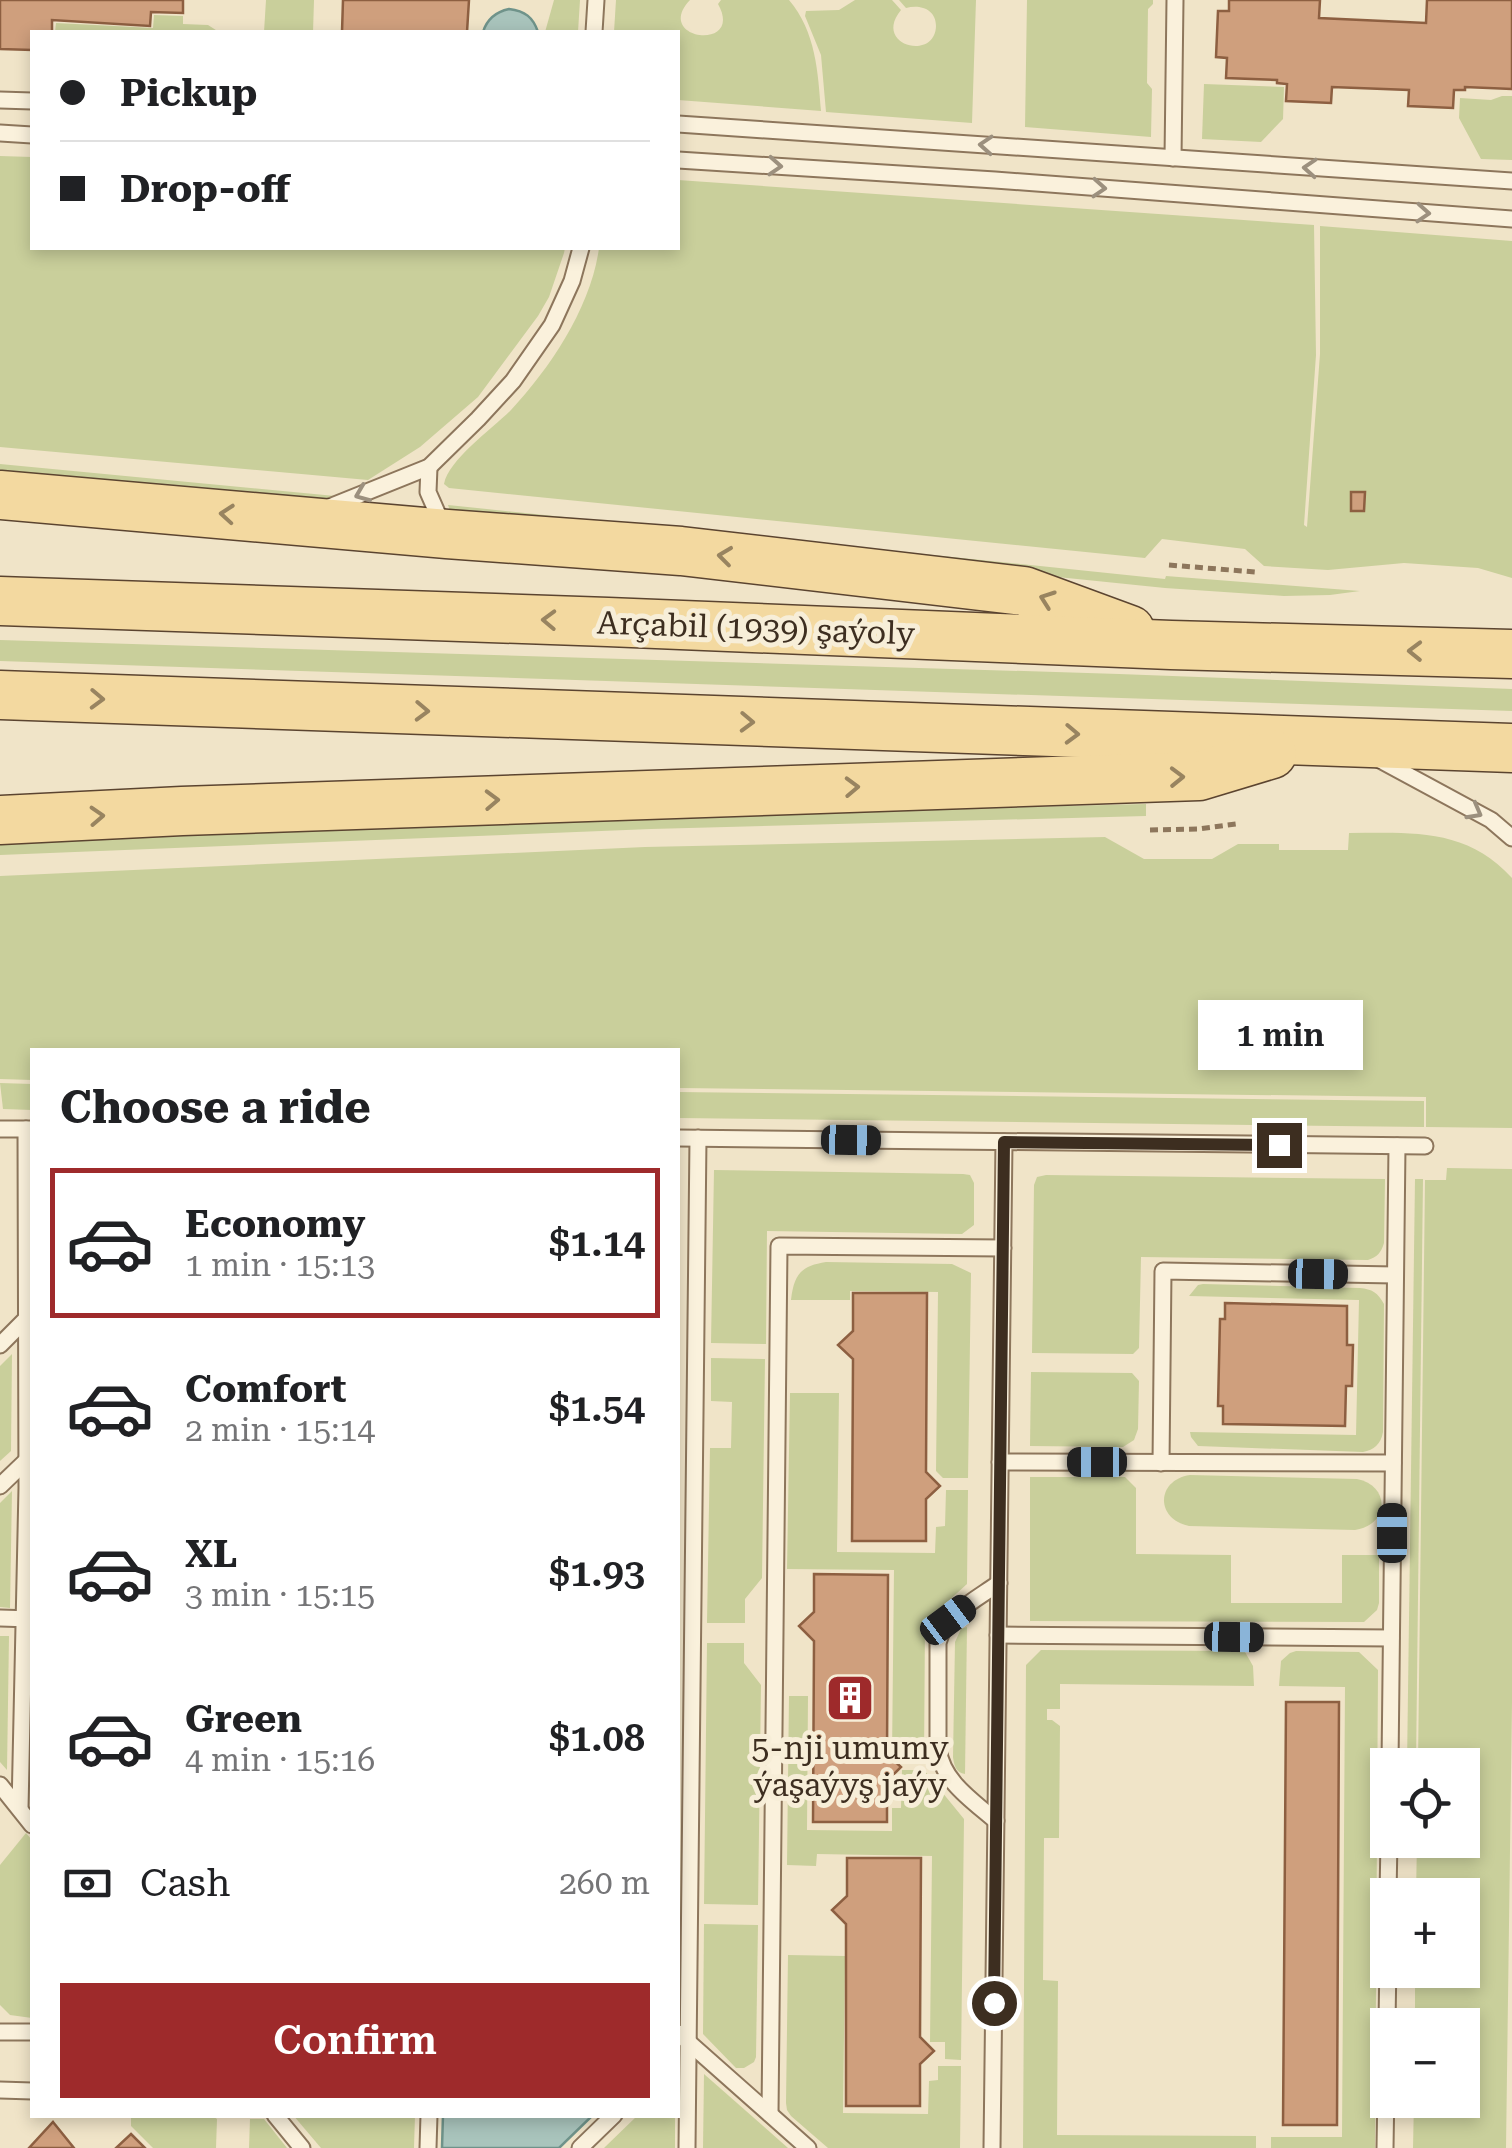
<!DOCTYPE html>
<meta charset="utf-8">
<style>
:root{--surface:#fff;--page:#f6f6f6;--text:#202124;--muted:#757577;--line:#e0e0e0;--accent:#9e2a2b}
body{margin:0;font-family:"Roboto Serif",serif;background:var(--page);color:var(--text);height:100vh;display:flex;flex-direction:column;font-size:38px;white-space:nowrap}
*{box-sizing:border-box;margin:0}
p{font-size:32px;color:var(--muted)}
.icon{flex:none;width:55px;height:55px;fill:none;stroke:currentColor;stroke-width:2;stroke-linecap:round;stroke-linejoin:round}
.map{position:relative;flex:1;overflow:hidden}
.drawer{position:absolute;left:30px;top:1048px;width:650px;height:1070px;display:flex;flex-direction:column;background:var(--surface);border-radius:0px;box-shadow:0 5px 15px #0003}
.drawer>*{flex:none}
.hud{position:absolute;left:30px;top:30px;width:650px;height:220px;border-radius:0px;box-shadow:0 5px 15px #0003;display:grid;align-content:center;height:220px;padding:0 30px;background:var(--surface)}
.buttons{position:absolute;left:1370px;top:1748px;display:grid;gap:20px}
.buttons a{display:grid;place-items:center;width:110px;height:110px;border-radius:0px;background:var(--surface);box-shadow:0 5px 15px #0003;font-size:50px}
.end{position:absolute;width:45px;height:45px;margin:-22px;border:12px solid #3d2e20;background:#fff;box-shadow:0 0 0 5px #fff}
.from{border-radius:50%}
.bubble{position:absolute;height:70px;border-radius:0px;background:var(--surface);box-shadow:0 5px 15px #0003;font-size:32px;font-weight:600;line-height:70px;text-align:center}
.car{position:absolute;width:30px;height:60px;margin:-30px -15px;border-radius:12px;box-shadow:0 0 8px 2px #0007;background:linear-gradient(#222 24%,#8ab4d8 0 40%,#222 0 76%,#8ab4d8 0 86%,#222 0)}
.hud b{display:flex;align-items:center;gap:35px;height:95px;font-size:38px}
.hud b+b{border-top:2px solid var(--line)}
.hud i{width:25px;height:25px;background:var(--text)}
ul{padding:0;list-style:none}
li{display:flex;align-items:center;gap:30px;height:150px;margin:0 20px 15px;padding:0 10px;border:5px solid transparent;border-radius:0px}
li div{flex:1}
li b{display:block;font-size:38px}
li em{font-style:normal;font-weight:600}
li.active{border-color:var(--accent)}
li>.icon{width:90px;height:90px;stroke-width:1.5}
h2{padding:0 30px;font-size:45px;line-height:120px}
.pay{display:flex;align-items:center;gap:25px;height:110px;padding:0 30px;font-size:38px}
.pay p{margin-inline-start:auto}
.cta{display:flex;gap:20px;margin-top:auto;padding:20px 30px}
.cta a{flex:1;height:115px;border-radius:0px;background:var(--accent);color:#fff;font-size:40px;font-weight:600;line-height:115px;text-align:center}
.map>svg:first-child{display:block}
.green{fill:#c9cf9b}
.water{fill:#a9c4bc;stroke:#6f938a;stroke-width:2.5}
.building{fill:#cf9f7d;stroke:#8d5f41;stroke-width:2.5}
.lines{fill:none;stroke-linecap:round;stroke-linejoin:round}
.service-casing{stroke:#8d765c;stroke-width:19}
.primary-casing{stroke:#5b4430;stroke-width:51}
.path{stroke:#8d765c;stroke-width:5;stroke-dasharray:8 5;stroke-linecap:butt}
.service{stroke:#faf1dc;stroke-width:15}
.primary{stroke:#f3d9a0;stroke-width:48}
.oneway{stroke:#9c907e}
.oneway2{stroke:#988460}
.route{stroke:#3d2e20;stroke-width:12}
.labels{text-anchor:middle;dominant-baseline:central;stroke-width:10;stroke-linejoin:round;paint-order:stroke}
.street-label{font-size:32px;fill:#3d2e20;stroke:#f7eed8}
.poi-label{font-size:32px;fill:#3d2e20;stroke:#f7eed8}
</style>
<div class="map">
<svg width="1512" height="2148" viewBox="0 0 1512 2148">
<rect width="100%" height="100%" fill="#f0e4c8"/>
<g class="green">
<path d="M266,0H314L313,32H264Z"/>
<path d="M554,0H580L578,32H545Z"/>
<path d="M616,0H690C652,40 745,52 718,4L721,0H789C816,32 818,72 821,111L678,100V32H614Z"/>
<path d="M855,0H892L901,10C872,45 935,62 936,26C936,9 920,4 906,8L899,0H976L972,123L826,112L821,55L805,16L806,11L839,10Z"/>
<path d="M1027,0H1153V4L1148,9L1147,83L1152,89L1151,137L1025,127Z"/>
<path d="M154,15L183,16V24L208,25L219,32H55L56,23L153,28Z"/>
<path d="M1204,84L1284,87L1283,119L1261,142L1202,139Z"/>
<path d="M1502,96H1512V160L1481,159L1459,118L1460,98L1491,100Z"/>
<path d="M0,156L32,157V248H565L564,253L549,297L538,316L478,397L420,447L368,480L0,447Z"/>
<path d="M678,180L1314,225L1316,355L1304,525L1307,527L1320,354V226L1512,241V578L1478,568L1404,563L1328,570L1264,566L1245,549L1162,539L1145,558L449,488L444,484C449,459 492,429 511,410C551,367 591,307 599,248H678Z"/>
<path d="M0,464L335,496L322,502L0,475Z"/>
<path d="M448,505L1165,579L1166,576L1360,591L1330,595L1284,596L1165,588L456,516L451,514Z"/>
<path d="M0,640L1119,674L1512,689V711L0,661Z"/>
<path d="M1146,804V816L651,829L0,855V843L650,816Z"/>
<path d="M1349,833C1410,833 1466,827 1512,878V1128L1426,1127V1097L678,1088V1050H32V1080L0,1079V876L645,847L1105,837L1144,859H1212L1238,844H1279V850H1348Z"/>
<path d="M0,1083L32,1084V1110L3,1109Z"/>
<path d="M678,1092L1424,1101V1127L678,1118Z"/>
<path d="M1447,1168L1512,1169V1702L1506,2148H1413L1414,2100H1462V2025H1415V1970H1462V1895H1416L1417,1840H1462V1765H1418L1425,1180H1446Z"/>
<path d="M714,1170L963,1174L970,1175L974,1183V1225L962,1234L767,1231L766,1344L711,1343Z"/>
<path d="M1046,1175L1385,1179L1384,1243C1381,1253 1377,1257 1368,1260L1141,1257L1139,1348L1133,1354L1032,1353L1034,1185L1037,1177Z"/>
<path d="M1415,1179H1423L1416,1765H1407Z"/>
<path d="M826,1262L952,1264L971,1273L968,1478H943L936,1471L938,1292L850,1291V1300H791C794,1274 801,1266 826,1262Z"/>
<path d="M1203,1284L1360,1288C1372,1289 1378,1293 1384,1304L1383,1432C1381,1444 1374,1450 1363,1452L1198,1446L1191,1437L1190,1432L1356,1435L1359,1300L1189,1296L1198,1285Z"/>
<path d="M12,1354L11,1451L0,1461V1366Z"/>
<path d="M711,1358L765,1359L762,1578L745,1599V1623H707L710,1448H731L732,1402L711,1401Z"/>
<path d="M1031,1372L1132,1373L1139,1381L1138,1429L1134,1440L1123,1447L1030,1446Z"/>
<path d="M790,1393H839L837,1552L935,1553L936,1527L945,1526L946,1490H968L967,1584L925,1622L924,1761H896L892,1755L894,1570L787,1569Z"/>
<path d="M1190,1475L1357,1479C1391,1486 1389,1525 1355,1530L1189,1526C1155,1519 1156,1480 1190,1475Z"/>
<path d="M1030,1477H1125L1136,1488V1554L1231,1555V1603H1342V1555H1379V1603L1377,1610L1364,1622L1030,1621Z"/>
<path d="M12,1491L10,1608L0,1607V1503Z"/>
<path d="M967,1627L965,1774C956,1773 954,1765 953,1757L955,1642L961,1629Z"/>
<path d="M0,1636H9L7,1770L0,1762Z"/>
<path d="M707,1643H744V1663L761,1685L758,1905L704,1904Z"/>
<path d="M1041,1650L1240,1651L1245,1652L1253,1666L1254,1686L1060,1684V1709H1047V1720H1052L1060,1726L1059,1838H1044L1043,1980L1058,1981L1057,2135L1256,2136V2148H1023L1026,1665Z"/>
<path d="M1296,1651L1359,1652L1378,1670L1375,2148H1271V2137H1342L1345,1687L1279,1686L1281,1661L1290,1653Z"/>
<path d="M789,1696H808L807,1830L892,1831V1808H901L902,1770H924L964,1819L961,2060L945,2059V2042H930L932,1856L817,1854L816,1866L787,1865Z"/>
<path d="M26,1833L32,1840V2018L10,2015L0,2005V1865Z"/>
<path d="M704,1924L758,1925L756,2057L754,2062L744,2068H736L703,2034Z"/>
<path d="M788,1955L845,1956L843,2113L928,2114L929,2081L938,2080V2066H961L960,2148H828L791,2116L787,2110L786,2103Z"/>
<path d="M704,2074L788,2148H703Z"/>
<path d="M131,2115H211L217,2119L216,2148H153L131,2126Z"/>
<path d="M293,2115H415L414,2148H321Z"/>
<path d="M638,2115H675V2148H604Z"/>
<path d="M250,2119H264L287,2148H249Z"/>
</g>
<g class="water">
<path d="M509,9C525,11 533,17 538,32H483C487,19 495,12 509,9Z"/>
<path d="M443,2115H593L559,2148H442Z"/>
</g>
<g class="building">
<path d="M0,0H183V13L151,12L150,26L52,20V32H32V50L0,49Z"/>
<path d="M343,0H469L467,32H342Z"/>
<path d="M1229,0H1320L1319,18L1426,23L1427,0H1512V89L1465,87V90H1454L1453,108L1408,106L1409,90L1332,87L1331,103L1286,101L1287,84L1277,83V80L1226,78L1227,58L1216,57L1218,11H1229Z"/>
<path d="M1351,492H1365L1364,511H1351Z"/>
<path d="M853,1293H927L926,1472L940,1486L926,1499V1541H852L853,1359L838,1345L853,1331Z"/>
<path d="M1225,1303L1347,1306V1345H1353L1352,1386H1346L1345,1426L1223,1424V1406H1218L1220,1319H1225Z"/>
<path d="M814,1574L888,1575L887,1754L901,1767L887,1781V1822H813L814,1641L799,1626L814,1612Z"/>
<path d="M1286,1702H1339L1337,2125H1283Z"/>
<path d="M847,1858H921L920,2037L934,2051L920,2064V2106H846V1924L832,1910L847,1896Z"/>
<path d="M53,2122L74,2148H29Z"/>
<path d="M131,2134L145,2148H116Z"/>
</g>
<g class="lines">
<g class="service-casing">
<g id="service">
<path d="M594,32L596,0"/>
<path d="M0,100L32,101"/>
<path d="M678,124L1512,181"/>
<path d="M0,133L32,135"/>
<path d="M1173,158L1175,0"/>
<path d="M678,160L995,180L1512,219"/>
<path d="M429,467L428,492L443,526"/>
<path d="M327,508L429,467L478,419L513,381L552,325L572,281L581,248"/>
<path d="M1378,759L1491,820L1512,838"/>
<path d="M0,1129H32"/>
<path d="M678,1138L1425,1146"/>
<path d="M0,1345L26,1319"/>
<path d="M1000,1462L1393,1463"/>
<path d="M1161,1463L1163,1271L1395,1275"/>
<path d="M0,1486L26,1461L30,1464"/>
<path d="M0,1618L31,1619"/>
<path d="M998,1635L1391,1638"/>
<path d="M1390,1765L1397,1146"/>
<path d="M0,1785L32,1825"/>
<path d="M20,1809L27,1488L26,1129"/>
<path d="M996,1821C972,1800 943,1782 938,1749V1643C945,1614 977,1599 999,1583"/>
<path d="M1388,1895L1389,1840"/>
<path d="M0,2032H32"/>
<path d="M678,2033L808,2148"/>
<path d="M0,2090L32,2091"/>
<path d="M770,2114L779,1246L1003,1248"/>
<path d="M275,2115L302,2148"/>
<path d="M428,2148L429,2115"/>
<path d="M580,2148L614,2115"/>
<path d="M687,2148L698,1138"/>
<path d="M992,2148L1004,1142"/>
<path d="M1385,2148L1388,1961"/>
</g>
</g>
<g class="primary-casing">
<g id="primary">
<path d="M0,495L447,534L681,551L1024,591L1130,630"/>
<path d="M0,601L608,622L1171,645L1512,654"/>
<path d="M0,695L1512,748"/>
<path d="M0,820L182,811L1199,776L1272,754"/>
</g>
</g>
<g class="path">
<path d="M1169,565L1255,572"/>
<path d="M1150,830L1198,829L1236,824"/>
</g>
<use href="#service" class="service"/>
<use href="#primary" class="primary"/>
</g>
<defs><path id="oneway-chevron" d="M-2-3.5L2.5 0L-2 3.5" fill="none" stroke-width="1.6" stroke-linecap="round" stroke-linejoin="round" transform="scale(2.5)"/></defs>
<g class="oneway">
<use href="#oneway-chevron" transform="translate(986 145) rotate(-176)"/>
<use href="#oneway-chevron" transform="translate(775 166) rotate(4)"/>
<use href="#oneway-chevron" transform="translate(1310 168) rotate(-176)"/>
<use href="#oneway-chevron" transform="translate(1099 188) rotate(4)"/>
<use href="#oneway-chevron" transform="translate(1423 213) rotate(4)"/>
<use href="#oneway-chevron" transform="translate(362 494) rotate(158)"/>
<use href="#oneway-chevron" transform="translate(1475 812) rotate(29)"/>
</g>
<g class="oneway2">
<use href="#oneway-chevron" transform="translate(227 514) rotate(-175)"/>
<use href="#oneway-chevron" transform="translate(725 556) rotate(-173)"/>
<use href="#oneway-chevron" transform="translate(1047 599) rotate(-160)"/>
<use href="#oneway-chevron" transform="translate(549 620) rotate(-178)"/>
<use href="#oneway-chevron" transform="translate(1415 651) rotate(-179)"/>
<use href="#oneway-chevron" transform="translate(97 699) rotate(2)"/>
<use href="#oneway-chevron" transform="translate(422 711) rotate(2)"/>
<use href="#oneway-chevron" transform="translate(747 722) rotate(2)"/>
<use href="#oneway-chevron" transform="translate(1072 734) rotate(2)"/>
<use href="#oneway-chevron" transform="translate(1177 777) rotate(-1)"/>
<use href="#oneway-chevron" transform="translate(852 787) rotate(-2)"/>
<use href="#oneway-chevron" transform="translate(492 800) rotate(-2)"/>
<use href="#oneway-chevron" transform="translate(97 816) rotate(-3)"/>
</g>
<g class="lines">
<path class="route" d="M994,2003L1004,1142L1279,1145"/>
</g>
<defs>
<g id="building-square" transform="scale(2.5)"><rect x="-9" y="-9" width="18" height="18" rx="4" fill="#9e2a2b" stroke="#f7eed8"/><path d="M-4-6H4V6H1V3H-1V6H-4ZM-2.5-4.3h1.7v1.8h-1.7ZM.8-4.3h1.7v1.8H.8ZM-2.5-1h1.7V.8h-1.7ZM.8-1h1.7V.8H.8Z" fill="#fff"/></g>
</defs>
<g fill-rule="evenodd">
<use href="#building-square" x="850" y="1698"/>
</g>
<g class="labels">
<g class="street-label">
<text transform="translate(756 628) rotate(2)">Arçabil (1939) şaýoly</text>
</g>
<g class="poi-label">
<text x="850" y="1748">5-nji umumy<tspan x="850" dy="37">ýaşaýyş jaýy</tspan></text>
</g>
</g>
</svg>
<div class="buttons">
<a><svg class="icon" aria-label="locate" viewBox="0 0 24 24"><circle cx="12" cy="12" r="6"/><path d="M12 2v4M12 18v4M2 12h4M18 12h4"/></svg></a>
<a>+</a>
<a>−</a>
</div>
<i class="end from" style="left:994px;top:2003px"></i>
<i class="end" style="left:1279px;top:1145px"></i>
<div class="bubble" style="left:1198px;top:1000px;width:165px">1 min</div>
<i class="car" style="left:851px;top:1140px;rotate:91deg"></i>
<i class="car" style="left:1318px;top:1274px;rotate:91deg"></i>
<i class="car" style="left:1097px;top:1462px;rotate:270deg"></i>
<i class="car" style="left:1392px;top:1533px;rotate:0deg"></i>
<i class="car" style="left:948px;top:1620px;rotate:53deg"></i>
<i class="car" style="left:1234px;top:1637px;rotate:91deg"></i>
<div class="hud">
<b><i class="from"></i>Pickup</b>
<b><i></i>Drop-off</b>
</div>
<section class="drawer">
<h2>Choose a ride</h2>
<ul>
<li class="active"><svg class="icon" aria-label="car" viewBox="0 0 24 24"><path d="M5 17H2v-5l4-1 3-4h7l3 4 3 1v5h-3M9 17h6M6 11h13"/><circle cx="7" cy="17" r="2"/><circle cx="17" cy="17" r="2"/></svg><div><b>Economy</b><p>1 min · 15:13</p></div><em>$1.14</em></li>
<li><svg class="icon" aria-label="car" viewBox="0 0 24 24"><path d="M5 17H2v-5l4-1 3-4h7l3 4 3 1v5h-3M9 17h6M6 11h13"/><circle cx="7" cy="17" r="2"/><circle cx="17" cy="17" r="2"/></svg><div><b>Comfort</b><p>2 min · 15:14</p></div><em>$1.54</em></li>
<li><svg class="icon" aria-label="car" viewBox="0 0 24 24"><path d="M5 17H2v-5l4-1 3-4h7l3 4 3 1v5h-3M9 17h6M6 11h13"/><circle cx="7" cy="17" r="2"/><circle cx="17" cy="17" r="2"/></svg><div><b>XL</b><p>3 min · 15:15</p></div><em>$1.93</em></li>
<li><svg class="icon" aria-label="car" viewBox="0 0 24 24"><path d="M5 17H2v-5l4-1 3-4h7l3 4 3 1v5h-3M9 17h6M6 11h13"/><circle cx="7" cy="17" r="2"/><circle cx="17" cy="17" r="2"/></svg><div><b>Green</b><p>4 min · 15:16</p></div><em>$1.08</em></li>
</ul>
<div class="pay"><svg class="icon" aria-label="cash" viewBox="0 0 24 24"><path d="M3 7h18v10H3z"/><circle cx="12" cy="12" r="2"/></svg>Cash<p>260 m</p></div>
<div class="cta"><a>Confirm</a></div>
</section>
</div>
